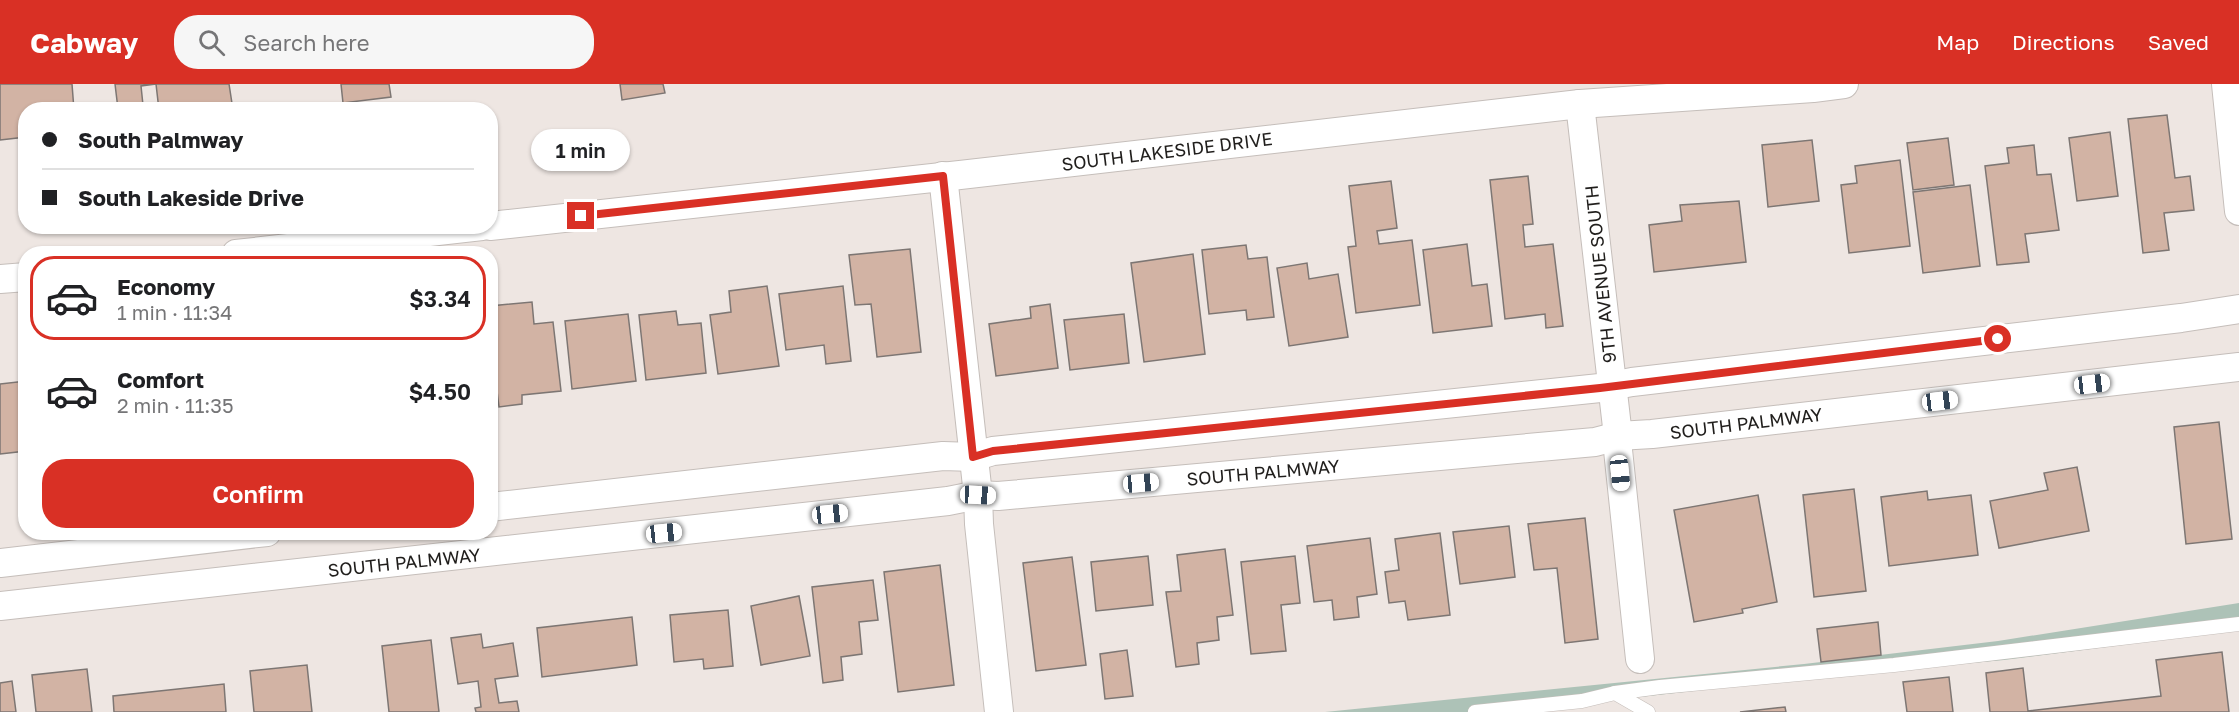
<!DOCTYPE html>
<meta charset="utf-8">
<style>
:root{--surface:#fff;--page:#f6f6f6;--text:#202124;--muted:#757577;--line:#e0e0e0;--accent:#d93025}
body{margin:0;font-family:"Golos Text",sans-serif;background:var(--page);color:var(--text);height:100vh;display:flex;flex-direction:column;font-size:22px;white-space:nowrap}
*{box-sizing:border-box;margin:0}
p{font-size:20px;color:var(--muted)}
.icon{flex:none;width:33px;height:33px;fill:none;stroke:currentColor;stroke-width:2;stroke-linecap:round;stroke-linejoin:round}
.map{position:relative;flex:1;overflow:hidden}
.side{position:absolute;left:18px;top:162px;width:480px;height:294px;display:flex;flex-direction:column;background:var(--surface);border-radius:24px;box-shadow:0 2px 4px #0004}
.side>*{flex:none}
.banner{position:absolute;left:18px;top:18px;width:480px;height:132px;border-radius:24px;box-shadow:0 2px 4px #0004;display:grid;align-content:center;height:132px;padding:0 24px;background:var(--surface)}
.end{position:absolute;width:27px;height:27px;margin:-14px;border:8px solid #d93025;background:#fff;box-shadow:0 0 0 3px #fff}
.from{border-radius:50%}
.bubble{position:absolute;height:42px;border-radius:21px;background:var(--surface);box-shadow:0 2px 4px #0004;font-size:20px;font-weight:600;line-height:42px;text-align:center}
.car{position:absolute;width:18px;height:36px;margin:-18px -9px;border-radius:8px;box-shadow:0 0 4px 2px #0007;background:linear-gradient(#fff 24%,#345 0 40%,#fff 0 76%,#345 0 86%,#fff 0)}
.banner b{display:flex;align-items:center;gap:21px;height:57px;font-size:22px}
.banner b+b{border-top:2px solid var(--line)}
.banner i{width:15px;height:15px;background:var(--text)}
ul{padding:10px 0 0;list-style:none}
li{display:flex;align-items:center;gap:18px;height:84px;margin:0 12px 9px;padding:0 12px;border:3px solid transparent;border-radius:24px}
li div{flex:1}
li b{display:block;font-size:22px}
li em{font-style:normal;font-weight:600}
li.on{border-color:var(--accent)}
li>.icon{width:54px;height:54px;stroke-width:1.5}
.button{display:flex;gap:12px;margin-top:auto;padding:12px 24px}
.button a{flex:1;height:69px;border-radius:24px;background:var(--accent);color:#fff;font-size:24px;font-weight:600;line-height:69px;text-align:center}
header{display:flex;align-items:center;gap:36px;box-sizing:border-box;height:84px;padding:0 30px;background:var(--accent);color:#fff}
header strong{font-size:28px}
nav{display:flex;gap:33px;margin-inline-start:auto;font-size:21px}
.search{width:420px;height:54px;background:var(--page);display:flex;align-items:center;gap:15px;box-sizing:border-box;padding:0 21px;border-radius:24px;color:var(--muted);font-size:22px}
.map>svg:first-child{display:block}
.green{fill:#adc2b7}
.building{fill:#d2b3a4;stroke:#7d7673;stroke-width:1.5}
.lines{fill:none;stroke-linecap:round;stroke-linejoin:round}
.service-casing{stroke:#c5beba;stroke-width:15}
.minor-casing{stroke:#c5beba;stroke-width:30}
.service{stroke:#fff;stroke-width:14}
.minor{stroke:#fff;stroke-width:28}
.route{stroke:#d93025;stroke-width:8}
.labels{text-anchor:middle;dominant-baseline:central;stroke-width:6;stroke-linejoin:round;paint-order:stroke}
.street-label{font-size:18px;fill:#201e1c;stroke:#fff}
</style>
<header>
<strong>Cabway</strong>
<div class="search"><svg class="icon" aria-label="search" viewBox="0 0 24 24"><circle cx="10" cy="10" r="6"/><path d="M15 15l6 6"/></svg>Search here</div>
<nav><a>Map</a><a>Directions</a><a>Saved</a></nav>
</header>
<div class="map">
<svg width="2239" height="628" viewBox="0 0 2239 628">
<rect width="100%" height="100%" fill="#eee6e2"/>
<path class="green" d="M2239,519V546L2004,576L1790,596L1506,628H1325L1804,580L1998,557Z"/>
<g class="building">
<path d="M0,0H72L74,26H26V53L0,56Z"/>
<path d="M115,0H229L233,26H159L156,0L141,2L143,21L118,25Z"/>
<path d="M341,0H389L391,13L343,19Z"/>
<path d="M620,0H663L665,9L622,16Z"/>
<path d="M2167,31L2175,94L2190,92L2194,126L2164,129L2169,166L2143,169L2128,35Z"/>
<path d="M2110,48L2118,112L2077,117L2069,54Z"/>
<path d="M1948,54L1954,101L1913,106L1907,59Z"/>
<path d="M1812,56L1819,117L1768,123L1762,61Z"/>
<path d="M2034,61L2037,91L2051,90L2059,146L2025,150L2029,178L1997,181L1985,82L2009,79L2007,64Z"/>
<path d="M1900,76L1910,162L1849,169L1841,101L1857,99L1855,82Z"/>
<path d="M1528,92L1533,140L1523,141L1525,163L1553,160L1563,242L1546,244L1545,230L1505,235L1490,96Z"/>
<path d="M1391,97L1397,144L1377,147L1379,160L1412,156L1420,221L1356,229L1348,163L1356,162L1349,102Z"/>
<path d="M1970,101L1980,182L1923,189L1913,108Z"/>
<path d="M1739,117L1746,178L1654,188L1649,141L1682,137L1680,121Z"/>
<path d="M1467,160L1472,202L1487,200L1492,242L1433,249L1423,166Z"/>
<path d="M1246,161L1248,175L1267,173L1274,233L1247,236L1246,226L1209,230L1202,166Z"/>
<path d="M910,165L921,268L877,273L871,220L855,221L849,171Z"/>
<path d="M1193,170L1205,270L1144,278L1131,179Z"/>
<path d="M1307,179L1309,195L1338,190L1348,253L1289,262L1277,184Z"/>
<path d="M767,202L779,282L718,290L710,231L731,228L729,207Z"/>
<path d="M843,202L851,277L826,280L824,261L786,266L779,210Z"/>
<path d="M532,218L534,240L553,238L561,307L522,311V320L499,323L490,251V222Z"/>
<path d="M1050,220L1058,284L996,292L989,240L1031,234L1030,223Z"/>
<path d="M676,227L678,241L701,239L706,289L646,296L639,231Z"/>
<path d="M628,230L636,297L572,305L565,237Z"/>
<path d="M1124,230L1129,279L1070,286L1064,236Z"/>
<path d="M26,297V367L0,370V300Z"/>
<path d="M2219,338L2232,455L2186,460L2174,343Z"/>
<path d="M2077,383L2089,447L1999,464L1990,417L2048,406L2044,389Z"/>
<path d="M1854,405L1866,507L1814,513L1803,411Z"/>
<path d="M1927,407L1928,416L1971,411L1978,471L1889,482L1881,413Z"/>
<path d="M1758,411L1777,518L1742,525L1743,529L1694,538L1674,426Z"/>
<path d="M1585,434L1598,555L1565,559L1557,484L1534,486L1528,440Z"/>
<path d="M1509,442L1515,493L1460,500L1453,448Z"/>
<path d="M1440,449L1450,531L1408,536L1405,517L1389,519L1385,488L1399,486L1395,455Z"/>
<path d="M1370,454L1377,510L1357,513L1359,533L1334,536L1332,516L1314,518L1307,462Z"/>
<path d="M1225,465L1233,531L1217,533L1219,556L1197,559L1199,580L1176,583L1166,508L1181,507L1177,471Z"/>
<path d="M1148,472L1153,521L1096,527L1091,478Z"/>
<path d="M1295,472L1300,519L1281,521L1286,567L1251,570L1241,478Z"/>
<path d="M1072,473L1086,581L1036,587L1023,479Z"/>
<path d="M940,481L954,601L898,608L884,488Z"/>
<path d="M873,496L878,536L859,538L862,570L841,573L843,596L823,599L812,503Z"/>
<path d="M799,512L810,572L761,581L751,522Z"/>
<path d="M728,526L733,582L704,585L703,575L674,578L670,531Z"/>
<path d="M632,533L637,581L542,593L537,544Z"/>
<path d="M1878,538L1881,571L1821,578L1817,545Z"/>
<path d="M481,550L483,564L513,559L518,592L495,595L499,619L517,617L519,628H476L475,624L481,623L478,597L458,600L451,554Z"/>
<path d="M431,556L439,628H389L382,562Z"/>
<path d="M1127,566L1133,612L1105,615L1100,570Z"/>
<path d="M2222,568L2229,628H1990L1986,589L2023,584L2028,627L2161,612L2156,576Z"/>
<path d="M307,581L312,628H254L250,587Z"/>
<path d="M87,585L92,628H36L32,591Z"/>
<path d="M1949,593L1953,628H1907L1903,598Z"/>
<path d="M12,597L16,628H0V599Z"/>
<path d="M224,600L226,628H114L113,612Z"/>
<path d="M1785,623L1786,628H1740Z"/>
</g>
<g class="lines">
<g class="service-casing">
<g id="service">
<path d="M1615,609L1660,603L1894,581L2239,540"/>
<path d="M1475,628L1582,617L1615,609L1648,628"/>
</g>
</g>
<g class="minor-casing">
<g id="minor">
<path d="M2226,0L2239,127"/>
<path d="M1580,20L1618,352V366L1640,575"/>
<path d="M943,92L978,411L979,440L999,628"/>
<path d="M490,142L960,91L1580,20L1813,4L1844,0"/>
<path d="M236,170L482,142"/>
<path d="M0,195L26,193"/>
<path d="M490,423L943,372L973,373L993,367L1600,304L1632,298L2181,234L2239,225"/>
<path d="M0,479L267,448"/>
<path d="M0,522L948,417L978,411L998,412L1595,358L1618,352L1652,350L2239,283"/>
</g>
</g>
<use href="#service" class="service"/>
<use href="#minor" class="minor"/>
</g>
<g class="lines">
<path class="route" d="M581,132L943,92L973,373L993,367L1600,304L1998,255"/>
</g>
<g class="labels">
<g class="street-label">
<text transform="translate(1167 67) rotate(-7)">SOUTH LAKESIDE DRIVE</text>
<text transform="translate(1600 190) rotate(-96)">9TH AVENUE SOUTH</text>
<text transform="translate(1746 339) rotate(-7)">SOUTH PALMWAY</text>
<text transform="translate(1263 388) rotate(-5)">SOUTH PALMWAY</text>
<text transform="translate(404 478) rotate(-6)">SOUTH PALMWAY</text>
</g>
</g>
</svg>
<i class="end from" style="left:1998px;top:255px"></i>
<i class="end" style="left:581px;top:132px"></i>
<div class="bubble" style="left:531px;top:45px;width:99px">1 min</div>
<i class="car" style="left:2092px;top:300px;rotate:83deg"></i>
<i class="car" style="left:1940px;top:317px;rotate:83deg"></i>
<i class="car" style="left:1620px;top:389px;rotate:174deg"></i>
<i class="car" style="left:1141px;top:399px;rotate:85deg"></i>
<i class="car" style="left:978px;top:411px;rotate:93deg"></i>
<i class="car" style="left:830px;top:430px;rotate:84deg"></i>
<i class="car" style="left:664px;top:449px;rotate:84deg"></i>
<div class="banner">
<b><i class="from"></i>South Palmway</b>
<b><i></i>South Lakeside Drive</b>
</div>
<section class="side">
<ul>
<li class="on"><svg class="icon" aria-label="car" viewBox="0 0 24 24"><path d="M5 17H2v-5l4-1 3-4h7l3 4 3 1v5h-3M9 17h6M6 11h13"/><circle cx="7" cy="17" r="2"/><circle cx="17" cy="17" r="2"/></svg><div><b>Economy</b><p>1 min · 11:34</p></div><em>$3.34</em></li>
<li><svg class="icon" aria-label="car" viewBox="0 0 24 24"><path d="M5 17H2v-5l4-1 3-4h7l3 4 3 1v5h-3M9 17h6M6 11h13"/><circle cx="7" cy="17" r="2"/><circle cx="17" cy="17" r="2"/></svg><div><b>Comfort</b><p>2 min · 11:35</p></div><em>$4.50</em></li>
</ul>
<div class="button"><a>Confirm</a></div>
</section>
</div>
